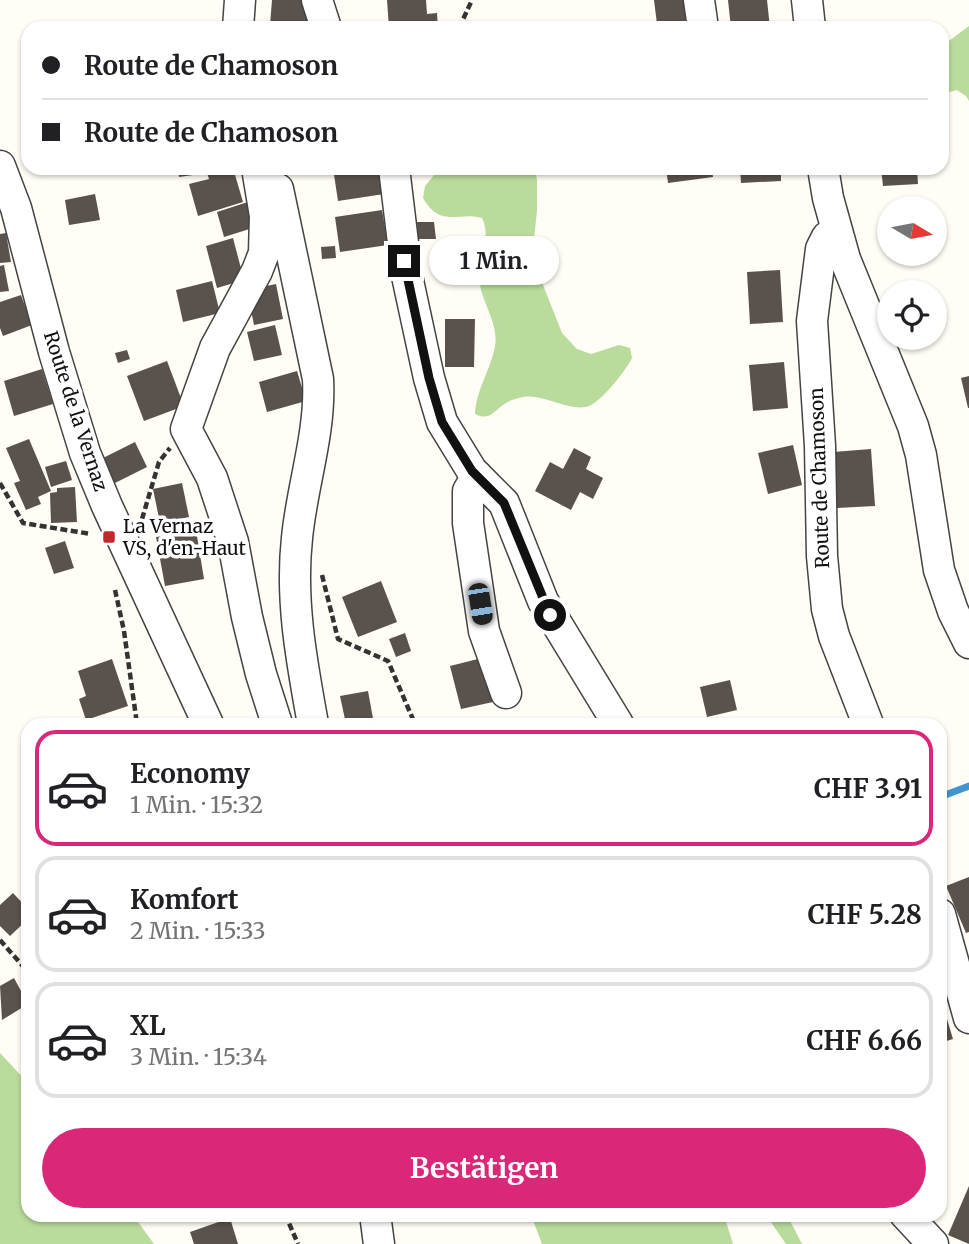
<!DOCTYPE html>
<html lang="de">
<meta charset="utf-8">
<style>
:root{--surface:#fff;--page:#f2f2f2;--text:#202124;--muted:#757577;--line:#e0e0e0;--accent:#db2777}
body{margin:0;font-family:Merriweather,serif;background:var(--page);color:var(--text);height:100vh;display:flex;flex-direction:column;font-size:26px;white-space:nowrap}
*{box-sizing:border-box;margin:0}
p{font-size:23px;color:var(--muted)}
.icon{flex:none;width:38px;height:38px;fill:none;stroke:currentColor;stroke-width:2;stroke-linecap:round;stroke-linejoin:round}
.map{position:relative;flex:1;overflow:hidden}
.side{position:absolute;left:21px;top:718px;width:926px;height:504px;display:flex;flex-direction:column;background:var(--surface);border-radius:21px;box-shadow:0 2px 5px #0004}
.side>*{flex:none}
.top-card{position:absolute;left:21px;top:21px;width:928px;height:154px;border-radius:21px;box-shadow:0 2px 5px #0004;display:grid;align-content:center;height:154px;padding:0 21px;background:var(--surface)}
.needle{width:46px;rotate:100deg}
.controls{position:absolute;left:877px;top:196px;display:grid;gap:14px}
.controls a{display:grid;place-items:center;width:70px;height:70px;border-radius:50%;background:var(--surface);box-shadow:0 2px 5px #0004;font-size:35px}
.end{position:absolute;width:32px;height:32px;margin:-16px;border:9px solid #111;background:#fff;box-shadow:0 0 0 4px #fff}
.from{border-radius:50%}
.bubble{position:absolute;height:49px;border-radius:24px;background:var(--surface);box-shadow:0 2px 5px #0004;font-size:23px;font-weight:700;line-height:49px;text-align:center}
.car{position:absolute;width:21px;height:42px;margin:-21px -10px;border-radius:9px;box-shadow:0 0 5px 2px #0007;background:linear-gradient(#222 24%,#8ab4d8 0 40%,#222 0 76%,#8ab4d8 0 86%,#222 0)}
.top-card b{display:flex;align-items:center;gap:24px;height:66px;font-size:26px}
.top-card b+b{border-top:2px solid var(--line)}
.top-card i{width:18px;height:18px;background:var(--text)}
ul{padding:12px 0 0;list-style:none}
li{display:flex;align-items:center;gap:21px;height:116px;margin:0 14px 10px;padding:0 7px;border:4px solid var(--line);border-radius:21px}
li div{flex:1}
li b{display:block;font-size:26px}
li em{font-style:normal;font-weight:700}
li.active{border-color:var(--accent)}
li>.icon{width:63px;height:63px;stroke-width:1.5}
.action{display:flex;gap:14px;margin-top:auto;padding:14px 21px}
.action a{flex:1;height:80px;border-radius:42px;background:var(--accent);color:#fff;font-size:28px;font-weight:700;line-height:80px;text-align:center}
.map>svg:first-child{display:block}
.forest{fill:#b9dc9c}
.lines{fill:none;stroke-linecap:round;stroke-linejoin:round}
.stream{stroke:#3f96cf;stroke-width:7}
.building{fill:#5a524d}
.minor-casing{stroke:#444;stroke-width:33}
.path{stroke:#333;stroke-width:4.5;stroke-dasharray:7 3.5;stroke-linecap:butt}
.minor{stroke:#fff;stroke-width:30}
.route{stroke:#111;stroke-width:9}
.poi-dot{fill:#c4262e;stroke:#fff;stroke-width:2.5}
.labels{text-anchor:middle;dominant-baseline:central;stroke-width:7;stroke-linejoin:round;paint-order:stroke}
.street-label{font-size:19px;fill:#111;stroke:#fff}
.poi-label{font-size:19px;fill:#111;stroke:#fff;text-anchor:start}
</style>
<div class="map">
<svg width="969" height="1244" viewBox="0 0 969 1244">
<rect width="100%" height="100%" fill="#fffdf5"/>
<g class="forest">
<path d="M969,26V101L966,96L957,90L942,94V46Z"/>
<path d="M440,168H535L537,180V211L532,257L562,333L577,349L591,354L619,345L630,348L632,358C624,373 606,395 593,404C575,416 545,393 523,397C518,398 507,401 503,405C493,412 489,421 475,414C476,390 491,369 495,346C499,322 480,301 479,277C478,256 492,238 482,218C458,211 441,229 423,198L425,186Z"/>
<path d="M0,1053L28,1083V1214L133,1215L154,1244H0Z"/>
<path d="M531,1215H724L733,1244H542Z"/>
<path d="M766,1215H787L802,1244H786Z"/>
</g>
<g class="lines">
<path class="stream" d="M940,797L969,786"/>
</g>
<g class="building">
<path d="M272,0H311L309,28L270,25Z"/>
<path d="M387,0H426L427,14L437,13L438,28H389Z"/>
<path d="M654,0H694L697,20L657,24Z"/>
<path d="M728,0H767L770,28H731Z"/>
<path d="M178,168H233L243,202L198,216L189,184L209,179L207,173L179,177Z"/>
<path d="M333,168H380L384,194L338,201Z"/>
<path d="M666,168H712L713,177L668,183Z"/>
<path d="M740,168H781V181L741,183Z"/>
<path d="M881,168H917L918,184L883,186Z"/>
<path d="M95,194L100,220L69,225L65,200Z"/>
<path d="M251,201L259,226L224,237L217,212Z"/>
<path d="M382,210L388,245L340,252L335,217Z"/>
<path d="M417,222H434L436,239H418Z"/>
<path d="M6,233L11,262L0,263V234Z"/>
<path d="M233,238L244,280L217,288L206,246Z"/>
<path d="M335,246L336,258L322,259L321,247Z"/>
<path d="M4,265L9,291L0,292V266Z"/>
<path d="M780,270L783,322L750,324L747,272Z"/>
<path d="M212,281L220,313L183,322L176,290Z"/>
<path d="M276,284L283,319L254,325L247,290Z"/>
<path d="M21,295L32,325L3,336L0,328V302Z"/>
<path d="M445,319H475L474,367H445Z"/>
<path d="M275,325L282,355L254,361L247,332Z"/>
<path d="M127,350L130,359L118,363L115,353Z"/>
<path d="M167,361L184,406L144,421L127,376Z"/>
<path d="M784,362L788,408L753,411L749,365Z"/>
<path d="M42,369L53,404L14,416L4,381Z"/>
<path d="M297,371L306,401L267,412L259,382Z"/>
<path d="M969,376V408H968L961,378Z"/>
<path d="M29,439L51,491L38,497L41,504L26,510L14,483L20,481L6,448Z"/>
<path d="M135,442L147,467L109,486L97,461Z"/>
<path d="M793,445L802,485L768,494L758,453Z"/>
<path d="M574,448L591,457L586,469L603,478L593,499L580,492L571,510L535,491L550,462L563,469Z"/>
<path d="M871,449L875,506L837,508L833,452Z"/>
<path d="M66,461L72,480L51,487L45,467Z"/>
<path d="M182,483L189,517L160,523L153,489Z"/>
<path d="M75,487L77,522L51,523L50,493L57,492V488Z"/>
<path d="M196,530L204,579L165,586L156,537Z"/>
<path d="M65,541L74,568L54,574L45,548Z"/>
<path d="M381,581L397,622L358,637L342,597Z"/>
<path d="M405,633L411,651L396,657L389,639Z"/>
<path d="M482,658L493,702L461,709L450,666Z"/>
<path d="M112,659L128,706L86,720L79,699L86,696L78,671Z"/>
<path d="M730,680L737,710L707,717L700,687Z"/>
<path d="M368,691L374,724H346L340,696Z"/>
<path d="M969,877V932L966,933L946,886Z"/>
<path d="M13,893L28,909V919L10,936L0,926V905Z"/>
<path d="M14,978L28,1004L2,1020L0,986Z"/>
<path d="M940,996L953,1039L940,1043Z"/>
<path d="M969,1186V1244L948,1235Z"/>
<path d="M230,1218L238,1244H194L190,1232Z"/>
</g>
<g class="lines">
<g class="minor-casing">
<g id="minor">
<path d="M317,0L326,28"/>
<path d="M699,0L703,28"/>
<path d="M807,0L810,28"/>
<path d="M238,28L240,0"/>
<path d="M0,166L16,208L54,352L85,453L107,506L208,724"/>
<path d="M257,168L265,216L264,253L257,271L215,348L186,429L212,478L233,542L247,617L261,674L277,724"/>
<path d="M394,168L407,276L429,378L442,422L472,471L504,503L543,601L618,724"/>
<path d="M823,168L828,198L845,259L913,426L921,455L939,570L953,611L969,643"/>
<path d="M278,189L318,379C321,433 302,485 297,538C290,601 302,663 313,724"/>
<path d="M837,232L827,237L821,249L812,321L820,446L822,556L827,609L834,636L868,724"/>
<path d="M477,476L468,491V523L484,631L506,693"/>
<path d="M940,914L969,1018"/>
<path d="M375,1214L379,1244"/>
<path d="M905,1214L933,1244"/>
</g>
</g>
<g class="path">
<path d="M459,28L472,0"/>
<path d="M0,483L23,523L91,534"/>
<path d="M142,519L159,462L170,448"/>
<path d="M322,575L338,639L388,661L415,724"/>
<path d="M115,590L124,631L137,724"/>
<path d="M0,940L28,972"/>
<path d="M285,1214L298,1244"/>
</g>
<use href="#minor" class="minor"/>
</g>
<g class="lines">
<path class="route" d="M404,261L429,378L442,422L472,471L504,503L550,615"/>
</g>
<rect class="poi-dot" x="102" y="530" width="14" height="14" rx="3.5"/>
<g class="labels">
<g class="street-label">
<text transform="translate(76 411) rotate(72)">Route de la Vernaz</text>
<text transform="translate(819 478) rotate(-92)">Route de Chamoson</text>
</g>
<g class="poi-label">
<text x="123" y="526">La Vernaz<tspan x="123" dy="22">VS, d'en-Haut</tspan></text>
</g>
</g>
</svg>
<div class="controls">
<a><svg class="needle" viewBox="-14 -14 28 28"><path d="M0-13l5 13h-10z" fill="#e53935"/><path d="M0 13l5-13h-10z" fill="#757577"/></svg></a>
<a><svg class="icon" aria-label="locate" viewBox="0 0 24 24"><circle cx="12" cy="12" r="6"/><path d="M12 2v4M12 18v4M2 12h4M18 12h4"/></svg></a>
</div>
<i class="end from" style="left:550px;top:615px"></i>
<i class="end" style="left:404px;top:261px"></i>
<div class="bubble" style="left:429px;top:236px;width:130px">1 Min.</div>
<i class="car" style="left:480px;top:604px;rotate:171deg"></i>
<div class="top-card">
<b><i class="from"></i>Route de Chamoson</b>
<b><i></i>Route de Chamoson</b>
</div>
<section class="side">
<ul>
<li class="active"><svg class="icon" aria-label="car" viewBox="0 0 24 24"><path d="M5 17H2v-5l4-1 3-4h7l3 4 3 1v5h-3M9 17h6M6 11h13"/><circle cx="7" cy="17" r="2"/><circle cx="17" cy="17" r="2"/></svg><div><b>Economy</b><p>1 Min. · 15:32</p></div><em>CHF 3.91</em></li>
<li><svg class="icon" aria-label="car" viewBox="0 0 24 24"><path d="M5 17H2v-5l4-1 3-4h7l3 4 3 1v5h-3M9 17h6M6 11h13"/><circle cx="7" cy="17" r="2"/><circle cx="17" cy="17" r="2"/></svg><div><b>Komfort</b><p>2 Min. · 15:33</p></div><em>CHF 5.28</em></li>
<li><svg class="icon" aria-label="car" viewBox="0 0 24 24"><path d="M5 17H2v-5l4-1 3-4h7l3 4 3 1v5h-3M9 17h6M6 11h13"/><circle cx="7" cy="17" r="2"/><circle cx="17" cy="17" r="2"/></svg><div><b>XL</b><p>3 Min. · 15:34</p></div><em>CHF 6.66</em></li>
</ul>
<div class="action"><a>Bestätigen</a></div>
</section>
</div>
